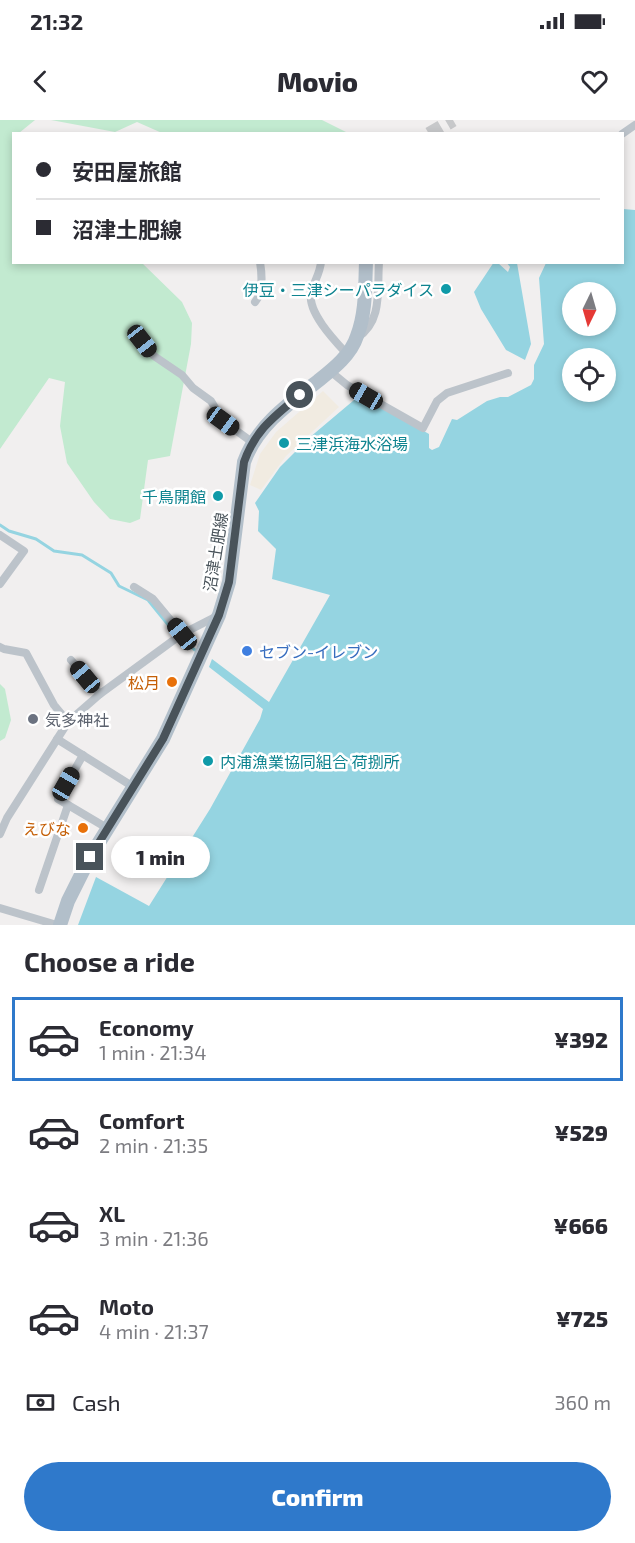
<!DOCTYPE html>
<meta charset="utf-8">
<style>
:root{--surface:#fff;--page:#f2f2f3;--text:#2b2b33;--muted:#7c7c81;--line:#e1e1e2;--accent:#2f79cb}
body{margin:0;font-family:"Exo 2","Noto Sans JP",sans-serif;background:var(--page);color:var(--text);height:100vh;display:flex;flex-direction:column;font-size:22px;white-space:nowrap}
*{box-sizing:border-box;margin:0}
p{font-size:20px;color:var(--muted)}
.icon{flex:none;width:33px;height:33px;fill:none;stroke:currentColor;stroke-width:2;stroke-linecap:round;stroke-linejoin:round}
.map{position:relative;height:805px;overflow:hidden}
.side{display:flex;flex-direction:column;background:var(--surface);flex:1}
.side>*{flex:none}
.top-card{position:absolute;left:12px;top:12px;width:612px;height:132px;border-radius:0px;box-shadow:0 3px 9px #0003;display:grid;align-content:center;height:132px;padding:0 24px;background:var(--surface)}
.needle{width:39px;rotate:185deg}
.fabs{position:absolute;left:562px;top:162px;display:grid;gap:12px}
.fabs a{display:grid;place-items:center;width:54px;height:54px;border-radius:50%;background:var(--surface);box-shadow:0 3px 9px #0003;font-size:30px}
.end{position:absolute;width:27px;height:27px;margin:-14px;border:8px solid #49535a;background:#fff;box-shadow:0 0 0 3px #fff}
.from{border-radius:50%}
.bubble{position:absolute;height:42px;border-radius:21px;background:var(--surface);box-shadow:0 3px 9px #0003;font-size:20px;font-weight:800;line-height:42px;text-align:center}
.car{position:absolute;width:18px;height:36px;margin:-18px -9px;border-radius:8px;box-shadow:0 0 4px 2px #0007;background:linear-gradient(#222 24%,#8ab4d8 0 40%,#222 0 76%,#8ab4d8 0 86%,#222 0)}
.top-card b{display:flex;align-items:center;gap:21px;height:57px;font-size:22px}
.top-card b+b{border-top:2px solid var(--line)}
.top-card i{width:15px;height:15px;background:var(--text)}
ul{padding:0;list-style:none}
li{display:flex;align-items:center;gap:18px;height:84px;margin:0 12px 9px;padding:0 12px;border:3px solid transparent;border-radius:0px}
li div{flex:1}
li b{display:block;font-size:22px}
li em{font-style:normal;font-weight:800}
li.active{border-color:var(--accent)}
li>.icon{width:54px;height:54px;stroke-width:1.5}
h2{padding:0 24px;font-size:27px;line-height:72px}
.pay{display:flex;align-items:center;gap:15px;height:66px;padding:0 24px;font-size:22px}
.pay p{margin-inline-start:auto}
.action{display:flex;gap:12px;margin-top:auto;padding:12px 24px}
.action a{flex:1;height:69px;border-radius:36px;background:var(--accent);color:#fff;font-size:24px;font-weight:800;line-height:69px;text-align:center}
.status{display:flex;justify-content:space-between;align-items:center;height:42px;padding:0 30px;background:var(--surface);direction:ltr}
.status svg{height:16px;fill:currentColor}
header{display:flex;justify-content:space-between;align-items:center;height:78px;padding:0 24px;background:var(--surface);font-size:27px;font-weight:800}
.map>svg:first-child{display:block}
.green{fill:#c2ead0}
.sand{fill:#f1ebe1}
.water{fill:#95d4e1;fill-rule:evenodd}
.lines{fill:none;stroke-linecap:round;stroke-linejoin:round}
.stream{stroke:#95d4e1;stroke-width:3}
.primary-tunnel{stroke:#c7c8ca;stroke-width:14;stroke-dasharray:14 7;stroke-linecap:butt}
.minor{stroke:#bcc3ca;stroke-width:8}
.primary{stroke:#b2bfca;stroke-width:14}
.route{stroke:#49535a;stroke-width:8}
.culture-dot{fill:#0f9aa8;stroke:#fff;stroke-width:2}
.shop-dot{fill:#3f7fe0;stroke:#fff;stroke-width:2}
.food-dot{fill:#e8710a;stroke:#fff;stroke-width:2}
.worship-dot{fill:#6b7280;stroke:#fff;stroke-width:2}
.labels{text-anchor:middle;dominant-baseline:central;stroke-width:5;stroke-linejoin:round;paint-order:stroke}
.culture-label{font-size:16px;fill:#0d838f;stroke:#fff;text-anchor:end}
.street-label{font-size:16px;fill:#49535a;stroke:#fff}
.shop-label{font-size:16px;fill:#366cbe;stroke:#fff;text-anchor:start}
.food-label{font-size:16px;fill:#c56008;stroke:#fff;text-anchor:end}
.worship-label{font-size:16px;fill:#5b616d;stroke:#fff;text-anchor:start}
</style>
<div class="status"><b>21:32</b><svg viewBox="0 0 49 12"><path d="M0 12V9h3v3zM5 12V6h3v6zM10 12V3h3v9zM15 12V0h3v12zM26 1h20v11H26zM47 4h2v5h-2z"/></svg></div>
<header><svg class="icon" aria-label="back" viewBox="0 0 24 24"><path d="M15 5l-7 7 7 7"/></svg>Movio<svg class="icon" aria-label="heart" viewBox="0 0 24 24"><path d="M12 20l-8-8c-3-5 5-10 8-4 3-6 11-1 8 4z"/></svg></header>
<div class="map">
<svg width="635" height="805" viewBox="0 0 635 805">
<rect width="100%" height="100%" fill="#f1efef"/>
<g class="green">
<path d="M0,0H35L19,13L14,14V142L142,143L182,182L192,203L191,224L170,336L148,340L140,399L130,403L110,399L94,382L67,343L60,306L65,262L49,258L0,329Z"/>
<path d="M51,0H322L348,13H162L137,2L115,12Z"/>
<path d="M0,564L5,569L11,600L5,618L0,621Z"/>
</g>
<path class="sand" d="M323,271L339,287L286,336L261,370L250,365L260,334L276,312Z"/>
<g class="water">
<path d="M623,89L635,90V805H78L96,757L149,786L210,689L260,599L263,589L209,547L212,539L269,582L330,475L272,459L276,429L258,411L259,391L255,383L280,347L309,318L360,275L429,314V328L432,330L439,327L452,299L457,300L487,281L500,277H508L531,265L534,259V245L544,224L539,158L546,143L622,142ZM573,172H606V206H573ZM573,238H606V272H573Z"/>
<path d="M494,142L498,143L508,152L510,147L507,143H517L531,224L525,240L506,230L481,189L474,172Z"/>
</g>
<g class="lines">
<g class="stream">
<path d="M0,405L9,411L36,419L54,431L82,435L111,453L119,466L148,480L174,512"/>
<path d="M182,520L195,530"/>
</g>
<path class="primary-tunnel" d="M429,14L453,0"/>
<g class="minor">
<path d="M622,14L635,5"/>
<path d="M321,142C320,154 313,163 311,174C308,193 335,221 347,234"/>
<path d="M255,182C263,173 262,154 260,142"/>
<path d="M357,218C383,201 377,170 379,142"/>
<path d="M142,221L154,236L182,255L193,268L211,281L223,301L252,322"/>
<path d="M330,251L347,265L423,308L437,281L447,273L508,253"/>
<path d="M0,415L24,431L0,464"/>
<path d="M134,467L153,479L182,514"/>
<path d="M0,527L4,529L26,533L54,585L68,602"/>
<path d="M71,540L100,574"/>
<path d="M57,619L132,666"/>
<path d="M83,635L58,679L107,708"/>
<path d="M0,714L7,698L68,602L100,574L182,514L219,495"/>
<path d="M39,770L68,685"/>
<path d="M0,788L57,805"/>
</g>
<path class="primary" d="M60,805L68,781L90,737L163,619L219,495L229,462L244,342C257,306 288,284 318,261C333,249 351,235 357,216C366,193 365,167 366,142"/>
</g>
<g class="lines">
<path class="route" d="M90,737L163,619L219,495L229,462L244,342C255,310 275,296 300,275"/>
</g>
<g class="culture-dot">
<circle cx="446" cy="169" r="6"/>
<circle cx="284" cy="323" r="6"/>
<circle cx="218" cy="376" r="6"/>
<circle cx="208" cy="641" r="6"/>
</g>
<circle class="shop-dot" cx="247" cy="531" r="6"/>
<g class="food-dot">
<circle cx="172" cy="562" r="6"/>
<circle cx="83" cy="708" r="6"/>
</g>
<circle class="worship-dot" cx="33" cy="599" r="6"/>
<g class="labels">
<g class="culture-label">
<text x="434" y="169">伊豆・三津シーパラダイス</text>
<text x="296" y="323" text-anchor="start">三津浜海水浴場</text>
<text x="206" y="376">千鳥開館</text>
<text x="220" y="641" text-anchor="start">内浦漁業協同組合 荷捌所</text>
</g>
<g class="street-label">
<text transform="translate(215 432) rotate(-81)">沼津土肥線</text>
</g>
<g class="shop-label">
<text x="259" y="531">セブン-イレブン</text>
</g>
<g class="food-label">
<text x="160" y="562">松月</text>
<text x="71" y="708">えびな</text>
</g>
<g class="worship-label">
<text x="45" y="599">気多神社</text>
</g>
</g>
</svg>
<div class="fabs">
<a><svg class="needle" viewBox="-14 -14 28 28"><path d="M0-13l5 13h-10z" fill="#e53935"/><path d="M0 13l5-13h-10z" fill="#7c7c81"/></svg></a>
<a><svg class="icon" aria-label="locate" viewBox="0 0 24 24"><circle cx="12" cy="12" r="6"/><path d="M12 2v4M12 18v4M2 12h4M18 12h4"/></svg></a>
</div>
<i class="end from" style="left:300px;top:275px"></i>
<i class="end" style="left:90px;top:737px"></i>
<div class="bubble" style="left:111px;top:716px;width:99px">1 min</div>
<i class="car" style="left:142px;top:221px;rotate:142deg"></i>
<i class="car" style="left:366px;top:276px;rotate:300deg"></i>
<i class="car" style="left:223px;top:301px;rotate:126deg"></i>
<i class="car" style="left:182px;top:514px;rotate:321deg"></i>
<i class="car" style="left:85px;top:557px;rotate:320deg"></i>
<i class="car" style="left:66px;top:664px;rotate:30deg"></i>
<div class="top-card">
<b><i class="from"></i>安田屋旅館</b>
<b><i></i>沼津土肥線</b>
</div>
</div>
<section class="side">
<h2>Choose a ride</h2>
<ul>
<li class="active"><svg class="icon" aria-label="car" viewBox="0 0 24 24"><path d="M5 17H2v-5l4-1 3-4h7l3 4 3 1v5h-3M9 17h6M6 11h13"/><circle cx="7" cy="17" r="2"/><circle cx="17" cy="17" r="2"/></svg><div><b>Economy</b><p>1 min · 21:34</p></div><em>¥392</em></li>
<li><svg class="icon" aria-label="car" viewBox="0 0 24 24"><path d="M5 17H2v-5l4-1 3-4h7l3 4 3 1v5h-3M9 17h6M6 11h13"/><circle cx="7" cy="17" r="2"/><circle cx="17" cy="17" r="2"/></svg><div><b>Comfort</b><p>2 min · 21:35</p></div><em>¥529</em></li>
<li><svg class="icon" aria-label="car" viewBox="0 0 24 24"><path d="M5 17H2v-5l4-1 3-4h7l3 4 3 1v5h-3M9 17h6M6 11h13"/><circle cx="7" cy="17" r="2"/><circle cx="17" cy="17" r="2"/></svg><div><b>XL</b><p>3 min · 21:36</p></div><em>¥666</em></li>
<li><svg class="icon" aria-label="car" viewBox="0 0 24 24"><path d="M5 17H2v-5l4-1 3-4h7l3 4 3 1v5h-3M9 17h6M6 11h13"/><circle cx="7" cy="17" r="2"/><circle cx="17" cy="17" r="2"/></svg><div><b>Moto</b><p>4 min · 21:37</p></div><em>¥725</em></li>
</ul>
<div class="pay"><svg class="icon" aria-label="cash" viewBox="0 0 24 24"><path d="M3 7h18v10H3z"/><circle cx="12" cy="12" r="2"/></svg>Cash<p>360 m</p></div>
<div class="action"><a>Confirm</a></div>
</section>
